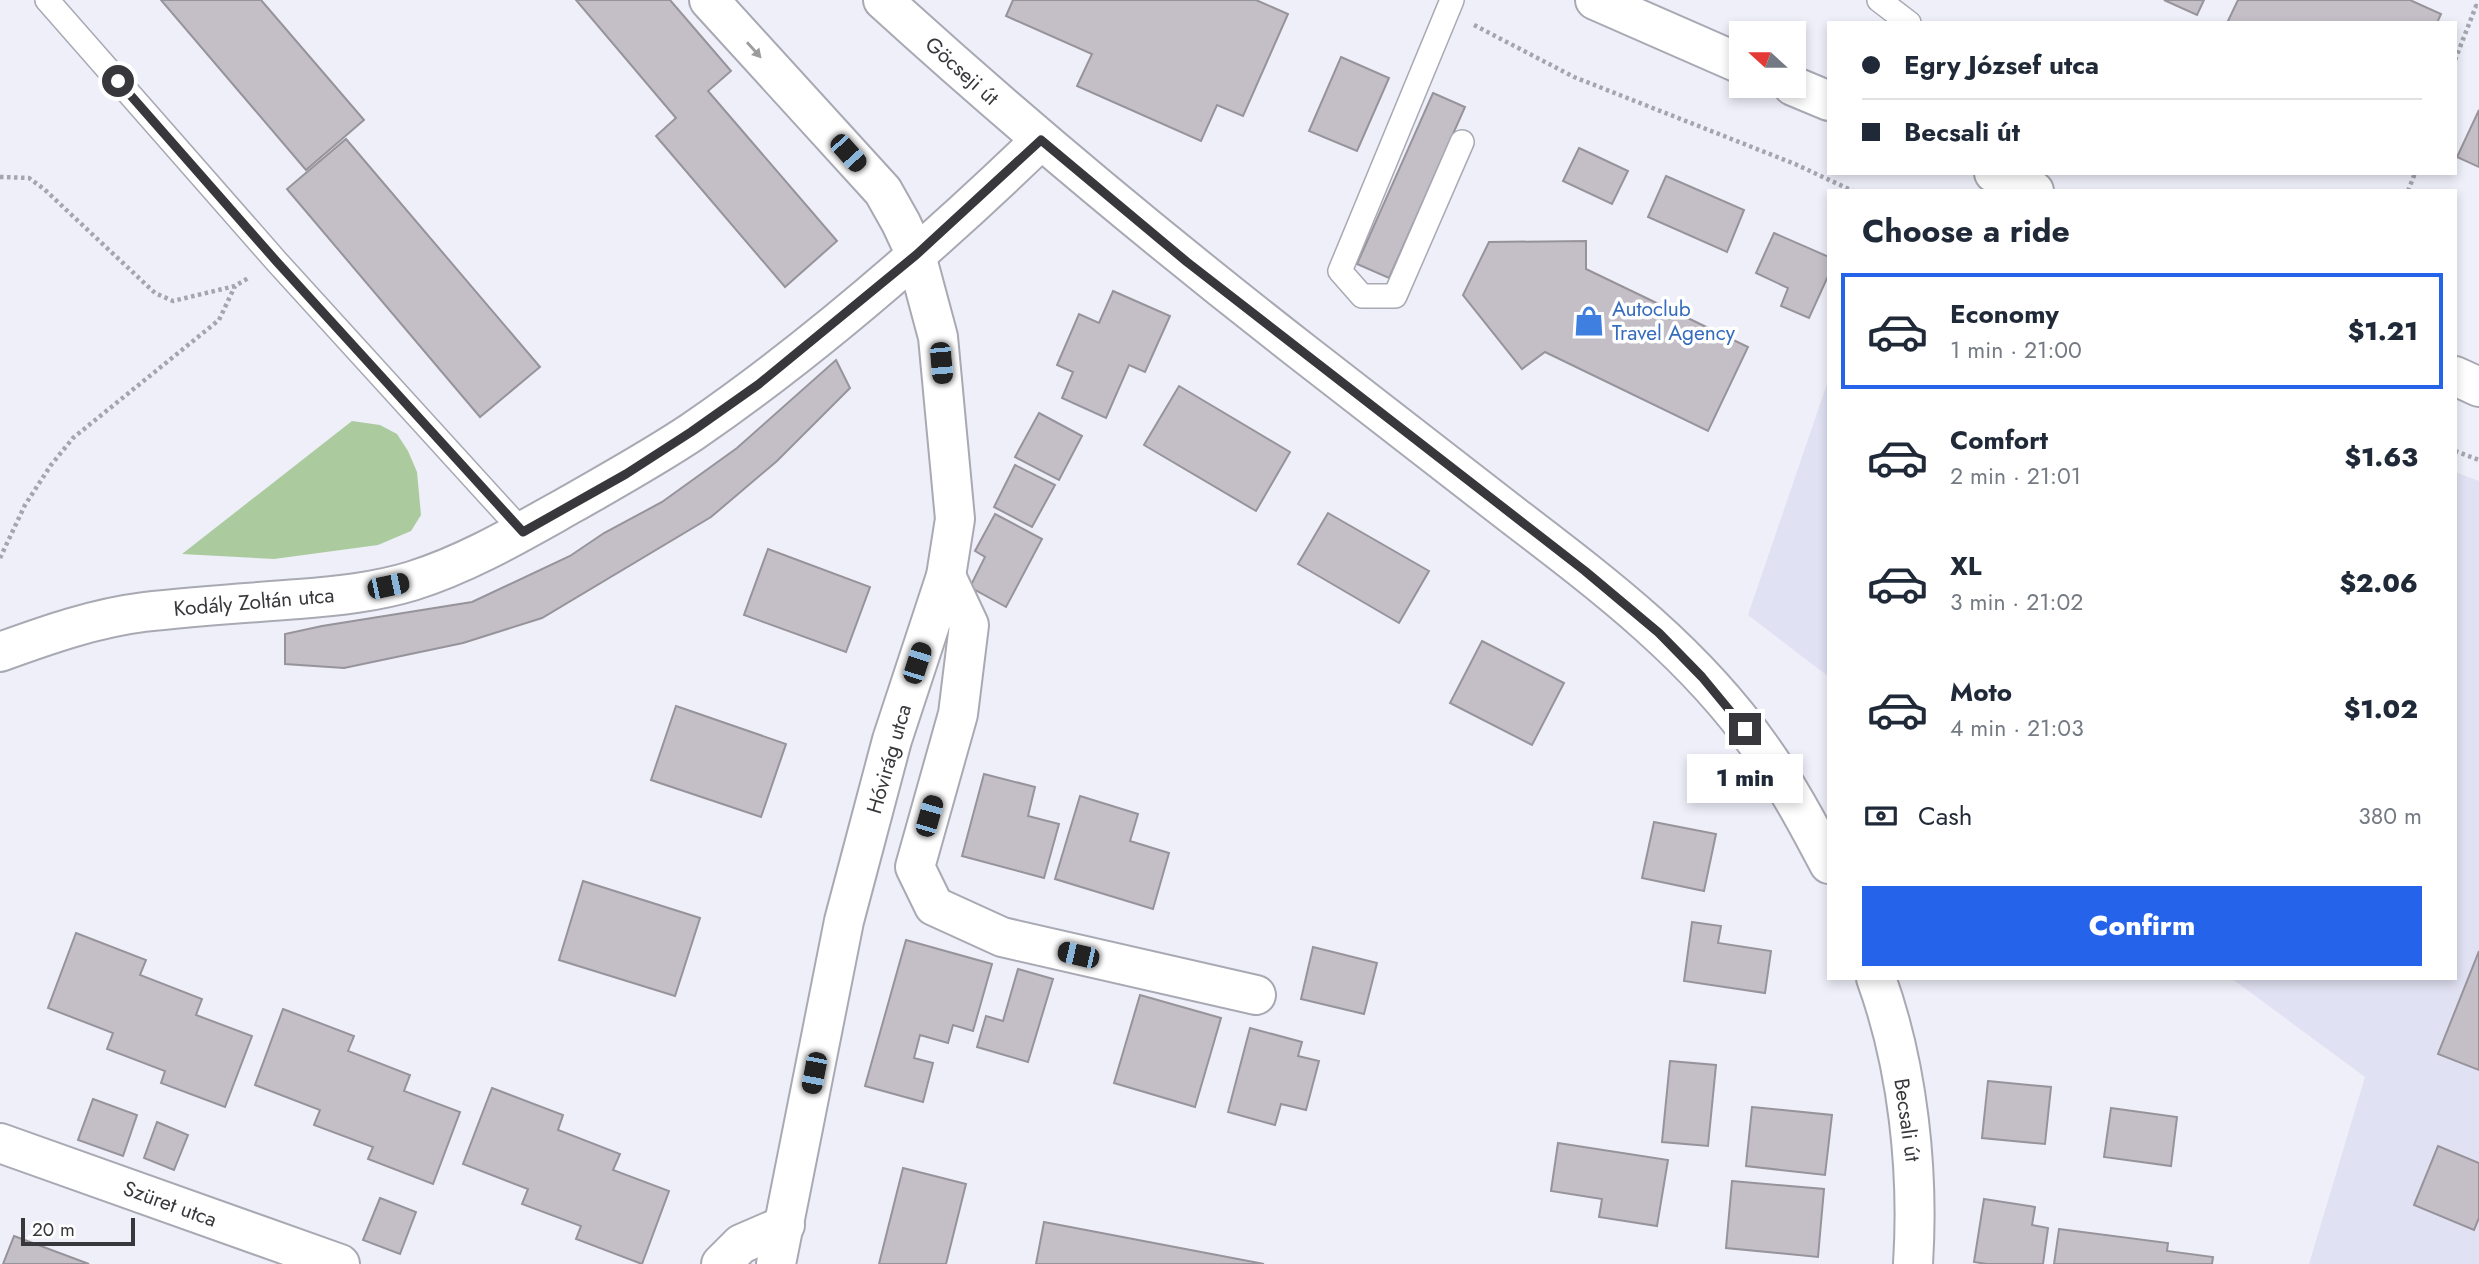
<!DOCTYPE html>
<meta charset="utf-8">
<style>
:root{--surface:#fff;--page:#f2f2f3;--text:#1f2937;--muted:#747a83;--line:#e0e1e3;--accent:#2563eb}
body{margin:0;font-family:Jost,sans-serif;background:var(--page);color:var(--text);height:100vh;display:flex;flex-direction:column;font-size:26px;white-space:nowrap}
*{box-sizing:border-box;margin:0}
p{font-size:23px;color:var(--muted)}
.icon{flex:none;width:38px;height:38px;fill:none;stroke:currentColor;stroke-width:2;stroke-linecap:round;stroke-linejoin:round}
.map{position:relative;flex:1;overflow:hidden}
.panel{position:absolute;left:1827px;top:189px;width:630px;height:791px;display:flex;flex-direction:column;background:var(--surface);border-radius:0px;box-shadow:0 4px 10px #0003}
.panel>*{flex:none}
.hud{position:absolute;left:1827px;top:21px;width:630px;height:154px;border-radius:0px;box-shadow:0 4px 10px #0003;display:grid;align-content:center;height:154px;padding:0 35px;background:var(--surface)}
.needle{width:46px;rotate:291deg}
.tools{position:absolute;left:1729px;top:21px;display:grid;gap:14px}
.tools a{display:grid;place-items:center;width:77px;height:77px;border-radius:0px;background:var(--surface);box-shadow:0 4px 10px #0003;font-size:35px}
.scale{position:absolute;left:21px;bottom:18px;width:114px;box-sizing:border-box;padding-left:7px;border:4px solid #38383c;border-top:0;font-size:19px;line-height:24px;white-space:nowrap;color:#38383c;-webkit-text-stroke:5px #fff;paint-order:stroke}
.end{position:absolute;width:32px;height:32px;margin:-16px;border:9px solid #38383c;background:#fff;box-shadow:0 0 0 4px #fff}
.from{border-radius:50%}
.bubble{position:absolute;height:49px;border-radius:0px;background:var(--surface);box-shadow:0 4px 10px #0003;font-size:23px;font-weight:800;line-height:49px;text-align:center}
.car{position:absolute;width:21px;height:42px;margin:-21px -10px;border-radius:9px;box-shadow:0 0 5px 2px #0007;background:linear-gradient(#222 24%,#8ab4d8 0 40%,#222 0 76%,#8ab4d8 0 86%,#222 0)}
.hud b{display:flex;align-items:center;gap:24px;height:66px;font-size:26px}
.hud b+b{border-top:2px solid var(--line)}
.hud i{width:18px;height:18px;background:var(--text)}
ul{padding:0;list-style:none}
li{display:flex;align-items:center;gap:21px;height:116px;margin:0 14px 10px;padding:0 21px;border:4px solid transparent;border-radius:0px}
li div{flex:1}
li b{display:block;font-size:26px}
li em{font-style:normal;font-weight:800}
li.on{border-color:var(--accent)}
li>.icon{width:63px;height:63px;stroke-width:1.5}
h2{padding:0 35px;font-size:32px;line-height:84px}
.pay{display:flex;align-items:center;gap:18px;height:77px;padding:0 35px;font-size:26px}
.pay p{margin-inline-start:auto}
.cta{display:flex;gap:14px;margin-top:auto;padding:14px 35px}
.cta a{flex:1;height:80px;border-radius:0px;background:var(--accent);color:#fff;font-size:28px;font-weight:800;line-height:80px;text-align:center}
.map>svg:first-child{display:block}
.built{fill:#e0e2f3}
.green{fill:#abcb9f}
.building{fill:#c4bfc7;stroke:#97939b;stroke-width:2}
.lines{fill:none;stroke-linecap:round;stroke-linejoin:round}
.service-casing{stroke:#a8a9b3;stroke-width:26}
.minor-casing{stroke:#a8a9b3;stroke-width:42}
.secondary-casing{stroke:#a8a9b3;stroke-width:42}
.path{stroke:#a5a6ad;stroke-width:4.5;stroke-dasharray:3.5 3.5;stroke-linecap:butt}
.service{stroke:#fff;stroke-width:23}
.minor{stroke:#fff;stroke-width:38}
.secondary{stroke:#fff;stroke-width:38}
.oneway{fill:#9c9c9e}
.route{stroke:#38383c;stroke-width:9}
.labels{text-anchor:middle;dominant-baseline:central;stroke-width:7;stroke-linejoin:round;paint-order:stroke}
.street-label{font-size:21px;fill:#38383c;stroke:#fff}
.shop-label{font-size:21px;fill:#366cbe;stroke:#fff;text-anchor:start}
</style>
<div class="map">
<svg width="2479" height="1264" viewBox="0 0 2479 1264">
<rect width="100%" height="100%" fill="#eeeff9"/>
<g class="built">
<path d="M1829,378V677L1748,615Z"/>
<path d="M2455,472L2479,481V1264H2309L2365,1077L2231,978H2455Z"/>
</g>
<path class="green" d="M352,421L380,425L397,434L408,451L417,472L421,515L411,531L378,545L274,559L182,554Z"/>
<g class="building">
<path d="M161,0H261L364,120L306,170Z"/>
<path d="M576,0H670L731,71L708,91L837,241L785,287L656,136L676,118Z"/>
<path d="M1013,0H1256L1288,14L1243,116L1217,105L1201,141L1077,86L1092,54L1006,16Z"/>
<path d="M2164,0H2204L2197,15Z"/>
<path d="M2238,0H2410L2441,14L2437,23H2227Z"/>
<path d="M1341,57L1389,78L1357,151L1309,131Z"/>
<path d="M1433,93L1465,107L1389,278L1357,264Z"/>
<path d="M2479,110V167L2457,157Z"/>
<path d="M346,139L540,367L480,417L287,189Z"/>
<path d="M1579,148L1628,171L1612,204L1563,181Z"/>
<path d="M1666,176L1744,210L1727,252L1648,217Z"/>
<path d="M1774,233L1829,257V274L1809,318L1781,306L1788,288L1756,273Z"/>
<path d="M1586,241V269L1748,347L1708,431L1545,352L1522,369L1463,295L1489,242Z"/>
<path d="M1113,291L1170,316L1145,372L1129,365L1106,418L1062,398L1073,372L1057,365L1079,314L1099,323Z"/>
<path d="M836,360L850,388L777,461L711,517L542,618L463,643L344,668L285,664V634L322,626L472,602L570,556L604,533L662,502L737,448Z"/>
<path d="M1179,386L1290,452L1256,511L1144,445Z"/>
<path d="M1039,413L1082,436L1059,480L1015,457Z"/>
<path d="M1015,465L1055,485L1032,527L994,507Z"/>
<path d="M1328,513L1429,571L1399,623L1298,564Z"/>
<path d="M995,514L1042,539L1006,607L970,587L985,557L975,551Z"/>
<path d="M768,549L870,587L846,652L744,615Z"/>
<path d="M1482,641L1564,683L1532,745L1450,703Z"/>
<path d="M676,706L786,744L761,817L651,780Z"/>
<path d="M984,774L1035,787L1028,816L1059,824L1044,878L962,856Z"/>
<path d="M1080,796L1138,814L1130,841L1169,853L1153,909L1055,879Z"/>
<path d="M1654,822L1716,834L1704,891L1642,878Z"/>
<path d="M583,881L700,918L675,996L559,960Z"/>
<path d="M1692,922L1721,926L1718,943L1771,951L1765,993L1684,981Z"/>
<path d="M76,933L146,960L140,975L202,999L196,1015L252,1036L225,1107L161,1083L165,1071L107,1049L113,1033L48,1008Z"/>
<path d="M906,940L992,964L973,1031L953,1025L948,1043L920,1035L914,1058L933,1063L923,1102L865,1086Z"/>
<path d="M1313,947L1377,963L1364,1014L1301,999Z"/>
<path d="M2479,951V1070L2438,1054Z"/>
<path d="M1018,969L1053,979L1028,1062L977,1047L986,1016L1003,1021Z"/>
<path d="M1140,995L1221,1018L1195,1107L1114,1083Z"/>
<path d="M283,1009L354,1036L348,1051L410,1075L404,1091L460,1112L433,1184L368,1159L373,1147L314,1125L320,1110L255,1085Z"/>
<path d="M1250,1028L1302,1042L1298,1056L1319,1061L1306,1110L1281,1104L1275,1125L1228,1112Z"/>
<path d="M1670,1061L1716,1065L1708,1146L1662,1142Z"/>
<path d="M1988,1081L2051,1087L2045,1144L1982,1138Z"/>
<path d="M492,1088L563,1115L558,1130L620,1154L613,1170L669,1191L642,1264L576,1239L581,1226L522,1204L528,1189L463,1164Z"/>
<path d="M93,1099L137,1115L123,1156L78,1140Z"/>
<path d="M1752,1107L1832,1115L1825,1175L1746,1166Z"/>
<path d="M2111,1108L2177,1117L2171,1166L2104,1157Z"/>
<path d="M157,1122L188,1135L174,1170L144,1158Z"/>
<path d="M1558,1143L1668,1160L1657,1226L1599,1217L1602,1199L1551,1191Z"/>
<path d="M2438,1146L2479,1163V1218L2474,1230L2414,1205Z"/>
<path d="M903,1168L966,1184L946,1264H879Z"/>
<path d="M1732,1181L1824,1189L1818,1257L1726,1248Z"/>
<path d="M380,1198L416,1212L400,1254L363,1240Z"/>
<path d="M1984,1199L2035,1207L2032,1225L2048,1228L2043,1264H1987L1974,1262Z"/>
<path d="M1044,1222L1264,1264H1036Z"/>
<path d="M2059,1229L2168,1243L2167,1251L2213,1257L2212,1264H2054Z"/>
<path d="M14,1236L89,1264H3Z"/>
</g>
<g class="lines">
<g class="service-casing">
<g id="service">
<path d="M47,0L277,262L523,532"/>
<path d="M1452,0L1340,271L1362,296H1395L1462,142"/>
<path d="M1879,0L1909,23"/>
</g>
</g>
<g class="minor-casing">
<g id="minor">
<path d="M709,0L883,191L901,223L916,255L938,337L955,519L946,576L892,740L844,921L776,1264"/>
<path d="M946,576L969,625L958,714L915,867L934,906L1002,937L1256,995"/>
<path d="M0,652C47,635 95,618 144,612C196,606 248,603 299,599C337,596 376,592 412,581C469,563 521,532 573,503C613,480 653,458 692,432C816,347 932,245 1041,140"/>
<path d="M0,1143L340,1264"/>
<path d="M721,1264L741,1244L785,1225"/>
</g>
</g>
<g class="secondary-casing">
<g id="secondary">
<path d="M883,0C1019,124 1160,241 1305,354C1375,408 1445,462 1515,517C1604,585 1695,654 1760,747C1786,783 1808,824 1829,864"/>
<path d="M1595,0L1741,64"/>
<path d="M1793,86L1829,101"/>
<path d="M1994,173L2034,191"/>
<path d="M2455,376L2479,387"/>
<path d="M1876,978C1908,1066 1919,1171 1913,1264"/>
</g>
</g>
<g class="path">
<path d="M1474,25L1574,77L1795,164L1853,191"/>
<path d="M2455,60L2476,6L2479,7"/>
<path d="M0,177L29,178L44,189L155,293L173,301L235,286L250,277"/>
<path d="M2408,191L2415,173"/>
<path d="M2455,451L2479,460"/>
<path d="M0,558L25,505L51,465L73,438L219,320L235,286"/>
</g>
<use href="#service" class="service"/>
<use href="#minor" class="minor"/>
<use href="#secondary" class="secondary"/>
</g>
<defs><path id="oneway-solid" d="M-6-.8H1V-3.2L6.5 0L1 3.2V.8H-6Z" transform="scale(1.75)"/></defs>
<use class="oneway" href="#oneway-solid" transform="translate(754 50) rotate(48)"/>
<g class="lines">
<path class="route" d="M118,81L277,262L523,532L626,474L691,432L759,384L916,255L1041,140L1187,262L1585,571L1659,633L1702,677L1745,729"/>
</g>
<defs>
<g id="shop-bare" transform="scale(2.415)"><path d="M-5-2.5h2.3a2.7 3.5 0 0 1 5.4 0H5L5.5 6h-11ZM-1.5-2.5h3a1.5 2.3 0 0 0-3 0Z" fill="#3f7fe0" stroke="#fff" stroke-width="2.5" paint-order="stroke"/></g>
</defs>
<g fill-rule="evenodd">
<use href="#shop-bare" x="1589" y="321"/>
</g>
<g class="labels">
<g class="street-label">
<text transform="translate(962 71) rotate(42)">Göcseji út</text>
<text transform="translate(254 602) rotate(-5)">Kodály Zoltán utca</text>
<text transform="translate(889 759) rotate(-74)">Hóvirág utca</text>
<text transform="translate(1907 1120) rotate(82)">Becsali út</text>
<text transform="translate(170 1204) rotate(20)">Szüret utca</text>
</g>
<g class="shop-label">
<text x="1612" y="309">Autoclub<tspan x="1612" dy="24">Travel Agency</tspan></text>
</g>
</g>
</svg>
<div class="tools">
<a><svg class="needle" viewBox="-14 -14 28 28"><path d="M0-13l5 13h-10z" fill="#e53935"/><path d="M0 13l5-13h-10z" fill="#747a83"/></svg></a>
</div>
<div class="scale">20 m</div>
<i class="end from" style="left:118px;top:81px"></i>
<i class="end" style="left:1745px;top:729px"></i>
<div class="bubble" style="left:1687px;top:754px;width:116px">1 min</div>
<i class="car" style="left:848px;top:153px;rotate:138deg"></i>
<i class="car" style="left:941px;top:363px;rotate:175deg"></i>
<i class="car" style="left:388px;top:586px;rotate:78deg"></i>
<i class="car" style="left:917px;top:663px;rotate:18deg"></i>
<i class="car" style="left:929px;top:816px;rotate:16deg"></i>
<i class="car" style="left:1078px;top:955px;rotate:283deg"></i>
<i class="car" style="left:814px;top:1073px;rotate:191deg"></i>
<div class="hud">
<b><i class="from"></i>Egry József utca</b>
<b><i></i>Becsali út</b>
</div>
<section class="panel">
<h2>Choose a ride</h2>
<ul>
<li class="on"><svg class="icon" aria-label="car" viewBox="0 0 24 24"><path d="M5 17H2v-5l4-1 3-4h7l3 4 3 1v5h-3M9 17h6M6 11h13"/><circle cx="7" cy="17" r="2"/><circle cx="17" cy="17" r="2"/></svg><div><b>Economy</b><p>1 min · 21:00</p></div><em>$1.21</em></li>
<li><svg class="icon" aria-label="car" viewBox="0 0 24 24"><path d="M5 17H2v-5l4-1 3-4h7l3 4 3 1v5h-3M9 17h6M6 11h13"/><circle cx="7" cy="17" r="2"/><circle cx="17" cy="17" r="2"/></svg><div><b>Comfort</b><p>2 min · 21:01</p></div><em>$1.63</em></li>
<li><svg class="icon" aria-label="car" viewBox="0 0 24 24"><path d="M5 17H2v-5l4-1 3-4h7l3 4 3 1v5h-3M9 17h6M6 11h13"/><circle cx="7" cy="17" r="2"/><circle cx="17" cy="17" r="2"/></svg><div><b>XL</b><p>3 min · 21:02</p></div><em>$2.06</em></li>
<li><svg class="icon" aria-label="car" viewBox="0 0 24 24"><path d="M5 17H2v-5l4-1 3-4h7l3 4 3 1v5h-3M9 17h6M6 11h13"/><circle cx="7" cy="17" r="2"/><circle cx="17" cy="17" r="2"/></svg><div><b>Moto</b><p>4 min · 21:03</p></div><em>$1.02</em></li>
</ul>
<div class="pay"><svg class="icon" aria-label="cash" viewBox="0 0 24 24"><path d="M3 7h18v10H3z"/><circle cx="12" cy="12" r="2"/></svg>Cash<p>380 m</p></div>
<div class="cta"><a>Confirm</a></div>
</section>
</div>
